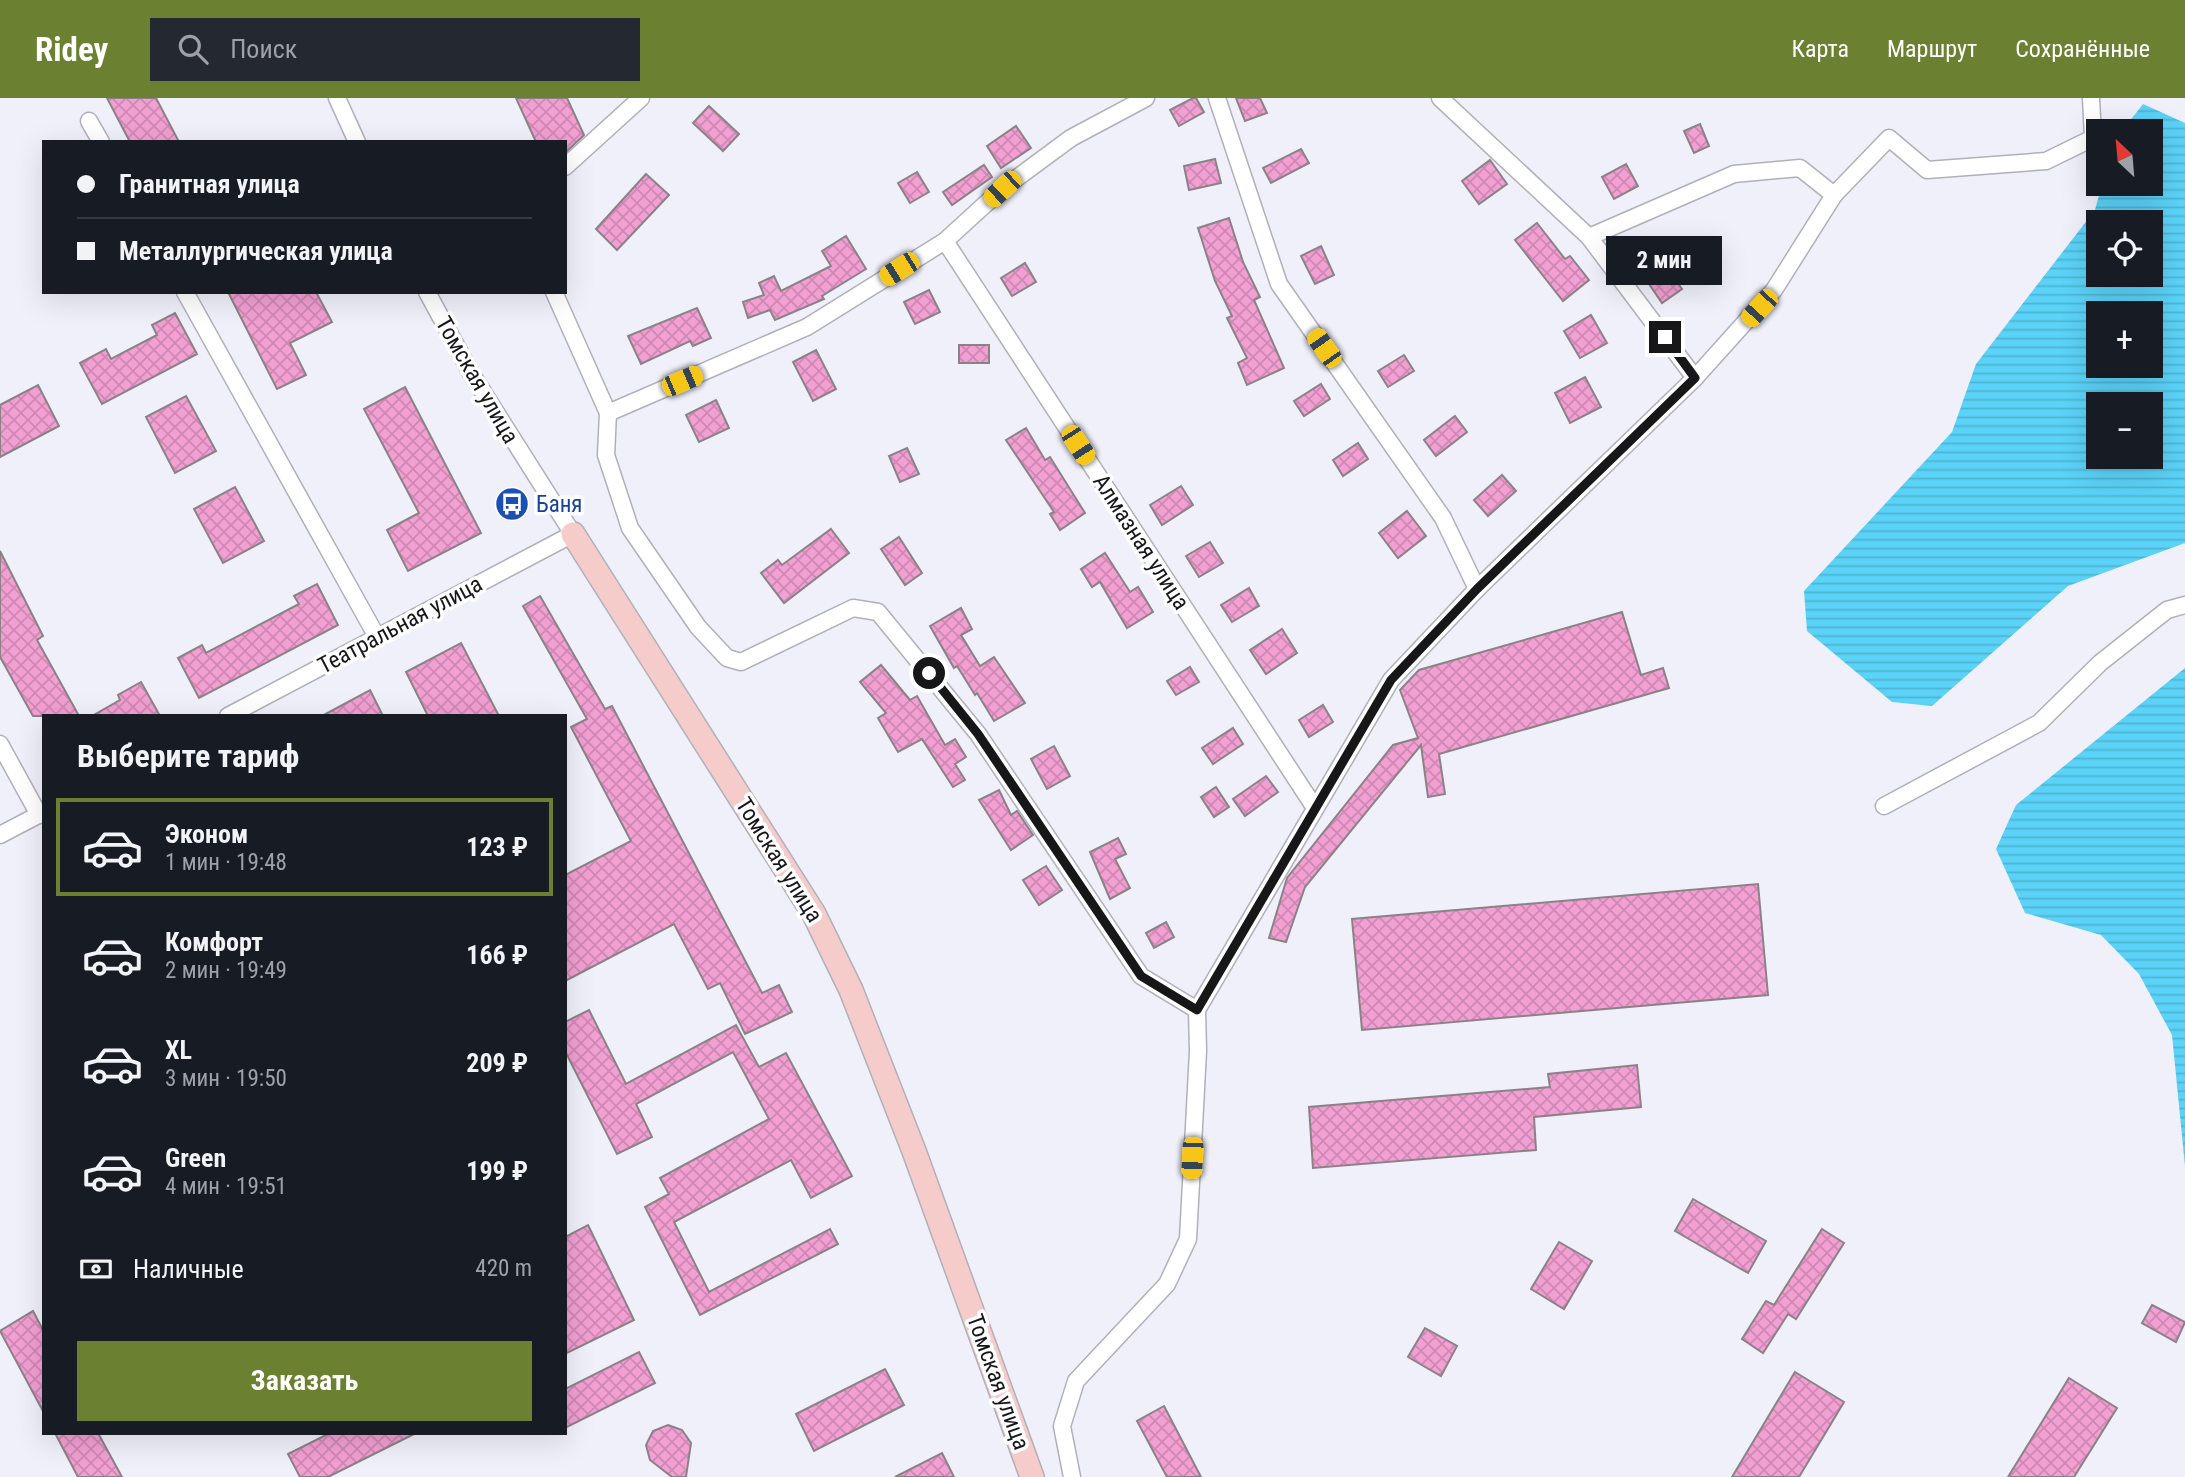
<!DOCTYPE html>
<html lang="ru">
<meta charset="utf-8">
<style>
:root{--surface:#171b24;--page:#242831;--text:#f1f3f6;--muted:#9ea1a6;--line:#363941;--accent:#6c8031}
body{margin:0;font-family:"Roboto Condensed",sans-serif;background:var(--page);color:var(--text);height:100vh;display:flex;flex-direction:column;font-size:26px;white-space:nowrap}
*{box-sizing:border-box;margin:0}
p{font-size:23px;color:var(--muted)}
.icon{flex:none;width:38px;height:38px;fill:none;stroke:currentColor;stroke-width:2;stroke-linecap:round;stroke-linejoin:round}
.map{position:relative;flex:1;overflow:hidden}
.drawer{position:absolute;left:42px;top:616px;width:525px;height:721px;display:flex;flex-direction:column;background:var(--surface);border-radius:0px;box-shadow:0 7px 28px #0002}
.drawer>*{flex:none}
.banner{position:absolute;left:42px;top:42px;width:525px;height:154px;border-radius:0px;box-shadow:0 7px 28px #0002;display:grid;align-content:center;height:154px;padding:0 35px;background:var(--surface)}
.needle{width:46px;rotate:334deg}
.fabs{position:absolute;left:2086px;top:21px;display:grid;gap:14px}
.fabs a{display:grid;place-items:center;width:77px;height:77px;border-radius:0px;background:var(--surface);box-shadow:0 7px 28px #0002;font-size:35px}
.end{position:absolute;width:32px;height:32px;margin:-16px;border:9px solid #17171a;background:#fff;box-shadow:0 0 0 4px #fff}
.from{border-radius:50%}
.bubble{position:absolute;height:49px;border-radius:0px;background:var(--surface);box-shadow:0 7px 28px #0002;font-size:23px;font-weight:700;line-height:49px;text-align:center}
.car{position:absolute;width:21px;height:42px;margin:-21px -10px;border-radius:9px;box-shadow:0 0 5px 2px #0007;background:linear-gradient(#f5c518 24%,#345 0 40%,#f5c518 0 76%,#345 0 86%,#f5c518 0)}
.banner b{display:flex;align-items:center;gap:24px;height:66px;font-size:26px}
.banner b+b{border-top:2px solid var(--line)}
.banner i{width:18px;height:18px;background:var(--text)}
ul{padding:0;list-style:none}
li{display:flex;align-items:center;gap:21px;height:98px;margin:0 14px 10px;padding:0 21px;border:4px solid transparent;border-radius:0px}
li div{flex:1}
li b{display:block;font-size:26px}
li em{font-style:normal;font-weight:700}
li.current{border-color:var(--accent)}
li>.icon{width:63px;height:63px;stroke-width:1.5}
h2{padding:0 35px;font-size:32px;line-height:84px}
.pay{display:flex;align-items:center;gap:18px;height:77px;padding:0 35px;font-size:26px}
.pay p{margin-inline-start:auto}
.cta{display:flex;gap:14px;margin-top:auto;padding:14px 35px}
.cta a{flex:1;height:80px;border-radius:0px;background:var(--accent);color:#fff;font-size:28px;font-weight:700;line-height:80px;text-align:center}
header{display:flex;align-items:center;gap:42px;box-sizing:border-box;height:98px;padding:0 35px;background:var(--accent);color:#fff}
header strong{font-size:33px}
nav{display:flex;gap:38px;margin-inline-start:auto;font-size:24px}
.search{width:490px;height:63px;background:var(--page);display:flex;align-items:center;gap:18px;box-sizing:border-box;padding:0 24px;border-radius:0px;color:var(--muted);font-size:26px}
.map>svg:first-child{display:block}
.water{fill:url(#water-rules);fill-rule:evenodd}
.building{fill:url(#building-cross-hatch);stroke:#8b8287;stroke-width:2}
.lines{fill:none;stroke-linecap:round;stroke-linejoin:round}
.street-casing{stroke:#b0b0ba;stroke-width:19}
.secondary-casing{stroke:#b0b0ba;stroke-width:26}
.street{stroke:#fff;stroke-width:16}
.secondary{stroke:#f5ccca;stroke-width:23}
.route{stroke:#17171a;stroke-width:9}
.labels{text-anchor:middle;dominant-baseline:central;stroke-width:7;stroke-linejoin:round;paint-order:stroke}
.street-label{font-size:23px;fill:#17171a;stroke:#fefefe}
.transit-label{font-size:23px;fill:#164399;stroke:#fefefe;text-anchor:start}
</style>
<header>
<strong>Ridey</strong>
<div class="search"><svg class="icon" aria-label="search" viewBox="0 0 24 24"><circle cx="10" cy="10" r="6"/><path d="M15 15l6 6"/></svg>Поиск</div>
<nav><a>Карта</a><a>Маршрут</a><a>Сохранённые</a></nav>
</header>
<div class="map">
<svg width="2185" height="1379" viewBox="0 0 2185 1379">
<defs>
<pattern id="water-rules" width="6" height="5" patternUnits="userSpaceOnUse" patternTransform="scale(1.75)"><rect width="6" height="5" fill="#5bd2f7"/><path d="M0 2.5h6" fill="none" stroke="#4eb4d3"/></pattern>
<pattern id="building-cross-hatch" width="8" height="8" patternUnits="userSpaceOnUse" patternTransform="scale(1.75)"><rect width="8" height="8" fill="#f29fd2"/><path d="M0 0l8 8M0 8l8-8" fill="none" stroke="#cf88b4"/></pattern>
</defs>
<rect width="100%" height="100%" fill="#f0f0fa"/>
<g class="water">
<path d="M2143,6L2185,25V445L2068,488L1932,608L1892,604L1807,533L1804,493L1952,334L1976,266L2095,112L2102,86H2151V33H2122ZM2098,124H2151V177H2098ZM2098,215H2151V268H2098ZM2098,306H2151V359H2098Z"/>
<path d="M2185,570V1068L2172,937L2139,876L2101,837L2025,815L1996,751L2016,707Z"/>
</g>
<g class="building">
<path d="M107,0H156L179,44H130Z"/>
<path d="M516,0H567L584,37L565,55V44H536Z"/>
<path d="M1193,0H1196L1204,14L1179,28L1170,12Z"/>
<path d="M1236,0H1260L1267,15L1245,23Z"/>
<path d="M709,8L739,36L723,53L693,25Z"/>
<path d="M1700,26L1709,48L1694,55L1684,33Z"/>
<path d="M1016,28L1031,50L1001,70L987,48Z"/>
<path d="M1301,51L1309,65L1271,85L1263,70Z"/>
<path d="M1215,61L1221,85L1189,92L1184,68Z"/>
<path d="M1490,62L1507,86L1479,106L1462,83Z"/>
<path d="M1626,66L1638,88L1614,101L1602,79Z"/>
<path d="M984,67L992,79L952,107L943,94Z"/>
<path d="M917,74L929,94L910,105L898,85Z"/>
<path d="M646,76L669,97L617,152L596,131Z"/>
<path d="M1229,120L1243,164L1260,199L1254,202L1284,270L1247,287L1238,265L1247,260L1227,220L1232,218L1215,183L1198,130Z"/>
<path d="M1537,125L1565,161L1570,158L1589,182L1563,203L1515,142Z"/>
<path d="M846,138L866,171L822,198L824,201L775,222L770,212L748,220L743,204L764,197L759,185L774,178L781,193L831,168L822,153Z"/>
<path d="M1321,148L1334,177L1315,186L1301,158Z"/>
<path d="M1662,164L1682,191L1662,205L1643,177Z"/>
<path d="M1025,165L1036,184L1012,198L1001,180Z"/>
<path d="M929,192L940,214L915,226L904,204Z"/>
<path d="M228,194H316L332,224L290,245L306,277L277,291Z"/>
<path d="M697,210L711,240L693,248L690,243L641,266L628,238Z"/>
<path d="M175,215L197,256L102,306L80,265L106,251L111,261L157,237L152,227Z"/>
<path d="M1591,217L1607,245L1580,260L1564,233Z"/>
<rect x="959" y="247" width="30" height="18"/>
<path d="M816,252L836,291L813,303L793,264Z"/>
<path d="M1404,257L1414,273L1388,289L1378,273Z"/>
<path d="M1585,279L1601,309L1570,325L1555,295Z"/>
<path d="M1321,286L1330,301L1304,318L1294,303Z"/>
<path d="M38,287L59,328L0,359V307Z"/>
<path d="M405,289L481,435L408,473L387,432L419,415L364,311Z"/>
<path d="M186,298L216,353L175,375L146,319Z"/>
<path d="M716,302L729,330L699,344L686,317Z"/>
<path d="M1455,318L1467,334L1436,358L1424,342Z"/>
<path d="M1026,330L1045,362L1050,359L1085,415L1060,432L1050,416L1054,414L1006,342Z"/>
<path d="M1358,345L1368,361L1343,378L1333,362Z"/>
<path d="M907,350L919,376L900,384L889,358Z"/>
<path d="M1502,377L1516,393L1488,418L1474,402Z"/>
<path d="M1181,388L1193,407L1162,427L1150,407Z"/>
<path d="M235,389L264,443L223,465L194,411Z"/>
<path d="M1407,413L1426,438L1398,460L1379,435Z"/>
<path d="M831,431L849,455L784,505L761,475L778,462L782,467Z"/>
<path d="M899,439L922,475L905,487L881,451Z"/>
<path d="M1210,444L1223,465L1199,479L1186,458Z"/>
<path d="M0,453L43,538L37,542L79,618H33L0,559Z"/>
<path d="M1105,455L1130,494L1138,489L1153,514L1127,530L1100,484L1092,489L1081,471Z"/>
<path d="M317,486L338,527L199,600L178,560L202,547L206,555L299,506L294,498Z"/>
<path d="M1249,490L1259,508L1232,524L1221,507Z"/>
<path d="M540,498L605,611L612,608L762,895L779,887L792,914L745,936L720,885L708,891L674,826L565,883V777L631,743L571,629L587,621L523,508Z"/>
<path d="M961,510L972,531L961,537L980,568L994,559L1025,605L994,623L977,595L975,597L957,568L954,570L930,528Z"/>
<path d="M1622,514L1641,577L1663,570L1669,590L1439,656L1445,696L1428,699L1421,647L1305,789L1286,844L1269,840L1287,780L1393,647L1418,640L1400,592L1419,572Z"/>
<path d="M1282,531L1297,555L1266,576L1250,552Z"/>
<path d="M461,545L499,618H428L406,574Z"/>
<path d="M881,567L910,602L917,598L945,647L955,641L966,659L955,666L965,682L953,689L922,641L898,654L878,620L886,615L860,584Z"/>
<path d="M1190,569L1199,584L1176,597L1167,583Z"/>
<path d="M141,584L160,618H92L120,602L118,597Z"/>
<path d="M370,592L383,618H322Z"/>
<path d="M1323,607L1333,624L1309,639L1299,622Z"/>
<path d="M1233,630L1243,646L1213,666L1202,650Z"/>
<path d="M1054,648L1070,678L1047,691L1031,661Z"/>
<path d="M1266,678L1278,694L1245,718L1233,701Z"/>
<path d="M1216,689L1229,709L1214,719L1201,699Z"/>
<path d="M999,692L1011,717L1017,713L1033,737L1011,752L979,702Z"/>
<path d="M1118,740L1126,756L1115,761L1130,790L1110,801L1090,754Z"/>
<path d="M1046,768L1062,792L1039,807L1023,782Z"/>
<path d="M1758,786L1768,897L1362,932L1352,821Z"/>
<path d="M1166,824L1174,839L1154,850L1146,835Z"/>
<path d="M589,912L626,986L736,927L759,969L786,955L852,1078L811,1100L791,1062L674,1124L709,1194L830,1131L838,1146L700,1217L645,1109L669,1096L660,1080L769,1021L733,954L636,1006L652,1039L617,1056L565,953V924Z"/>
<path d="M1637,967L1641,1009L1534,1019L1536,1052L1313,1070L1309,1009L1550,989L1548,976Z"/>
<path d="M1693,1101L1766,1143L1748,1175L1675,1133Z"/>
<path d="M588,1127L634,1222L565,1256V1139Z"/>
<path d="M1822,1131L1844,1145L1796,1221L1788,1216L1763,1255L1742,1241L1766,1203L1774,1207Z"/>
<path d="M1559,1144L1592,1163L1564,1211L1531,1191Z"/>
<path d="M2152,1207L2185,1224L2176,1244L2142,1225Z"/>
<path d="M33,1213L44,1234V1315L0,1233Z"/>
<path d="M1425,1230L1457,1248L1441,1278L1408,1259Z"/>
<path d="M639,1254L655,1285L565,1330V1291Z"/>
<path d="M885,1271L904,1307L814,1353L796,1316Z"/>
<path d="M1795,1274L1844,1304L1799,1379H1732Z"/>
<path d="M2069,1280L2117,1310L2074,1379H2008Z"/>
<path d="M1164,1308L1201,1379H1167L1137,1323Z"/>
<path d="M668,1327L682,1332L691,1345L686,1379H672L650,1362L646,1347L653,1333Z"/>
<path d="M55,1335H98L122,1379H78Z"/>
<path d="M330,1335H416L328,1379H300L288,1356Z"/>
<path d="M942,1355L954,1379H895Z"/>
</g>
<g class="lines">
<g class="street-casing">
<g id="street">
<path d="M337,0L357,44"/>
<path d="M1217,0L1279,186L1443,420L1477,491"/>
<path d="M1440,0L1589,139L1695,280"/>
<path d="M89,23L101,44"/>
<path d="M565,69L641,0"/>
<path d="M1589,139L1734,76L1800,70L1834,97"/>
<path d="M945,143L1315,710"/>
<path d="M185,194L377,539"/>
<path d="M554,194L608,315L606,357L630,430L698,529L727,560L741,564L853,510L878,514L978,636L1141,878L1197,912"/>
<path d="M608,315L807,229L945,143L1002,91L1071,40L1146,0"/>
<path d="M228,618L573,436L471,275L427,194"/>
<path d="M0,646L39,717"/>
<path d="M1884,708L2039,625L2100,565L2167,512L2185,507"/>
<path d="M0,737L44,714"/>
<path d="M1072,1379L1062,1328L1076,1283L1167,1186L1188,1141L1198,953L1197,912L1391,582L1477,491L1695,280L1774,192L1834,97L1889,40L1927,72L2046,63L2093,40L2091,0"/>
</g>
</g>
<g class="secondary-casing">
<path id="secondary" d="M573,436L814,816L851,892L914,1053L1032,1379"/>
</g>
<use href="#street" class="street"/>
<use href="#secondary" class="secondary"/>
</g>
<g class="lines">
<path class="route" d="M929,575L978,636L1141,878L1197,912L1391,582L1477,491L1695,280L1665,239"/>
</g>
<defs>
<g id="bus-disc" transform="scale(1.75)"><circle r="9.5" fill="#1a4fb4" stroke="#fefefe"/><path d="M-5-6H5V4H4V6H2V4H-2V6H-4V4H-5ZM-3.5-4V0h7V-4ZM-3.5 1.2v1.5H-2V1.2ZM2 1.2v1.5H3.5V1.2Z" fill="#fff"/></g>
</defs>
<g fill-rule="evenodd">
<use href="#bus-disc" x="512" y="406"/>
</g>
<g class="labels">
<g class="street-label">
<text transform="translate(477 282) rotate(60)">Томская улица</text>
<text transform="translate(1141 444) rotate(57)">Алмазная улица</text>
<text transform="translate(400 527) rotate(-28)">Театральная улица</text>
<text transform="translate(779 762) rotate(58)">Томская улица</text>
<text transform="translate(998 1284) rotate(70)">Томская улица</text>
</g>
<g class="transit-label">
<text x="536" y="406">Баня</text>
</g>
</g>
</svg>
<div class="fabs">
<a><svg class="needle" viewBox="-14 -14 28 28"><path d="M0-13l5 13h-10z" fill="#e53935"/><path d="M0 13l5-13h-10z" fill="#9ea1a6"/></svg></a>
<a><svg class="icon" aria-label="locate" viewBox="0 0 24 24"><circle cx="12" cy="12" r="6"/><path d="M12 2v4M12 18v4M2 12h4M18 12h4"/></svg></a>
<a>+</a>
<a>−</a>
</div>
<i class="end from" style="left:929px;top:575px"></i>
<i class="end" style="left:1665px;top:239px"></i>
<div class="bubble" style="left:1606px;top:138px;width:116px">2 мин</div>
<i class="car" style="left:1002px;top:91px;rotate:227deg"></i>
<i class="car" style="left:899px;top:171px;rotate:238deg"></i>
<i class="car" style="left:1759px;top:210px;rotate:222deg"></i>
<i class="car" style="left:1324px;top:250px;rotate:325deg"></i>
<i class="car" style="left:682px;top:283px;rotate:67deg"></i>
<i class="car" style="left:1078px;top:347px;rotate:147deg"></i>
<i class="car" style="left:1192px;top:1060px;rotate:183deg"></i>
<div class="banner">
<b><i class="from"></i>Гранитная улица</b>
<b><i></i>Металлургическая улица</b>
</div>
<section class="drawer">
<h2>Выберите тариф</h2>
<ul>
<li class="current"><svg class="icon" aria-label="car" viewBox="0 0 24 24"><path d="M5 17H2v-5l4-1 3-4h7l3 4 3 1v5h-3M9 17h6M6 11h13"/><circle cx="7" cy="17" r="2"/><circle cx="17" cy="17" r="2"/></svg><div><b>Эконом</b><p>1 мин · 19:48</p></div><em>123 ₽</em></li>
<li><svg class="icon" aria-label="car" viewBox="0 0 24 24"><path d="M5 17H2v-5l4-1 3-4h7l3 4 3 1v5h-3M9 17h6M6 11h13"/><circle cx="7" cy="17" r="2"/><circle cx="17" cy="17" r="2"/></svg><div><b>Комфорт</b><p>2 мин · 19:49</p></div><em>166 ₽</em></li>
<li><svg class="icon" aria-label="car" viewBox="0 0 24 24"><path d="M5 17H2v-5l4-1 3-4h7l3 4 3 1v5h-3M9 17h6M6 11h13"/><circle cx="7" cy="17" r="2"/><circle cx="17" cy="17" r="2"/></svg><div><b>XL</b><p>3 мин · 19:50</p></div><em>209 ₽</em></li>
<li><svg class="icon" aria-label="car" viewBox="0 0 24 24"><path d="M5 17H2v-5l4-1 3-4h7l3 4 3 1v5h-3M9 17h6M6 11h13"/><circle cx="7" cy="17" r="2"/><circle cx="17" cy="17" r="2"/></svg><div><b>Green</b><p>4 мин · 19:51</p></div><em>199 ₽</em></li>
</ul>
<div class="pay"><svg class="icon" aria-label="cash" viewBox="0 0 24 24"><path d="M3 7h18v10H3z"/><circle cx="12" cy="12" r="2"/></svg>Наличные<p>420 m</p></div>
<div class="cta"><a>Заказать</a></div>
</section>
</div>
